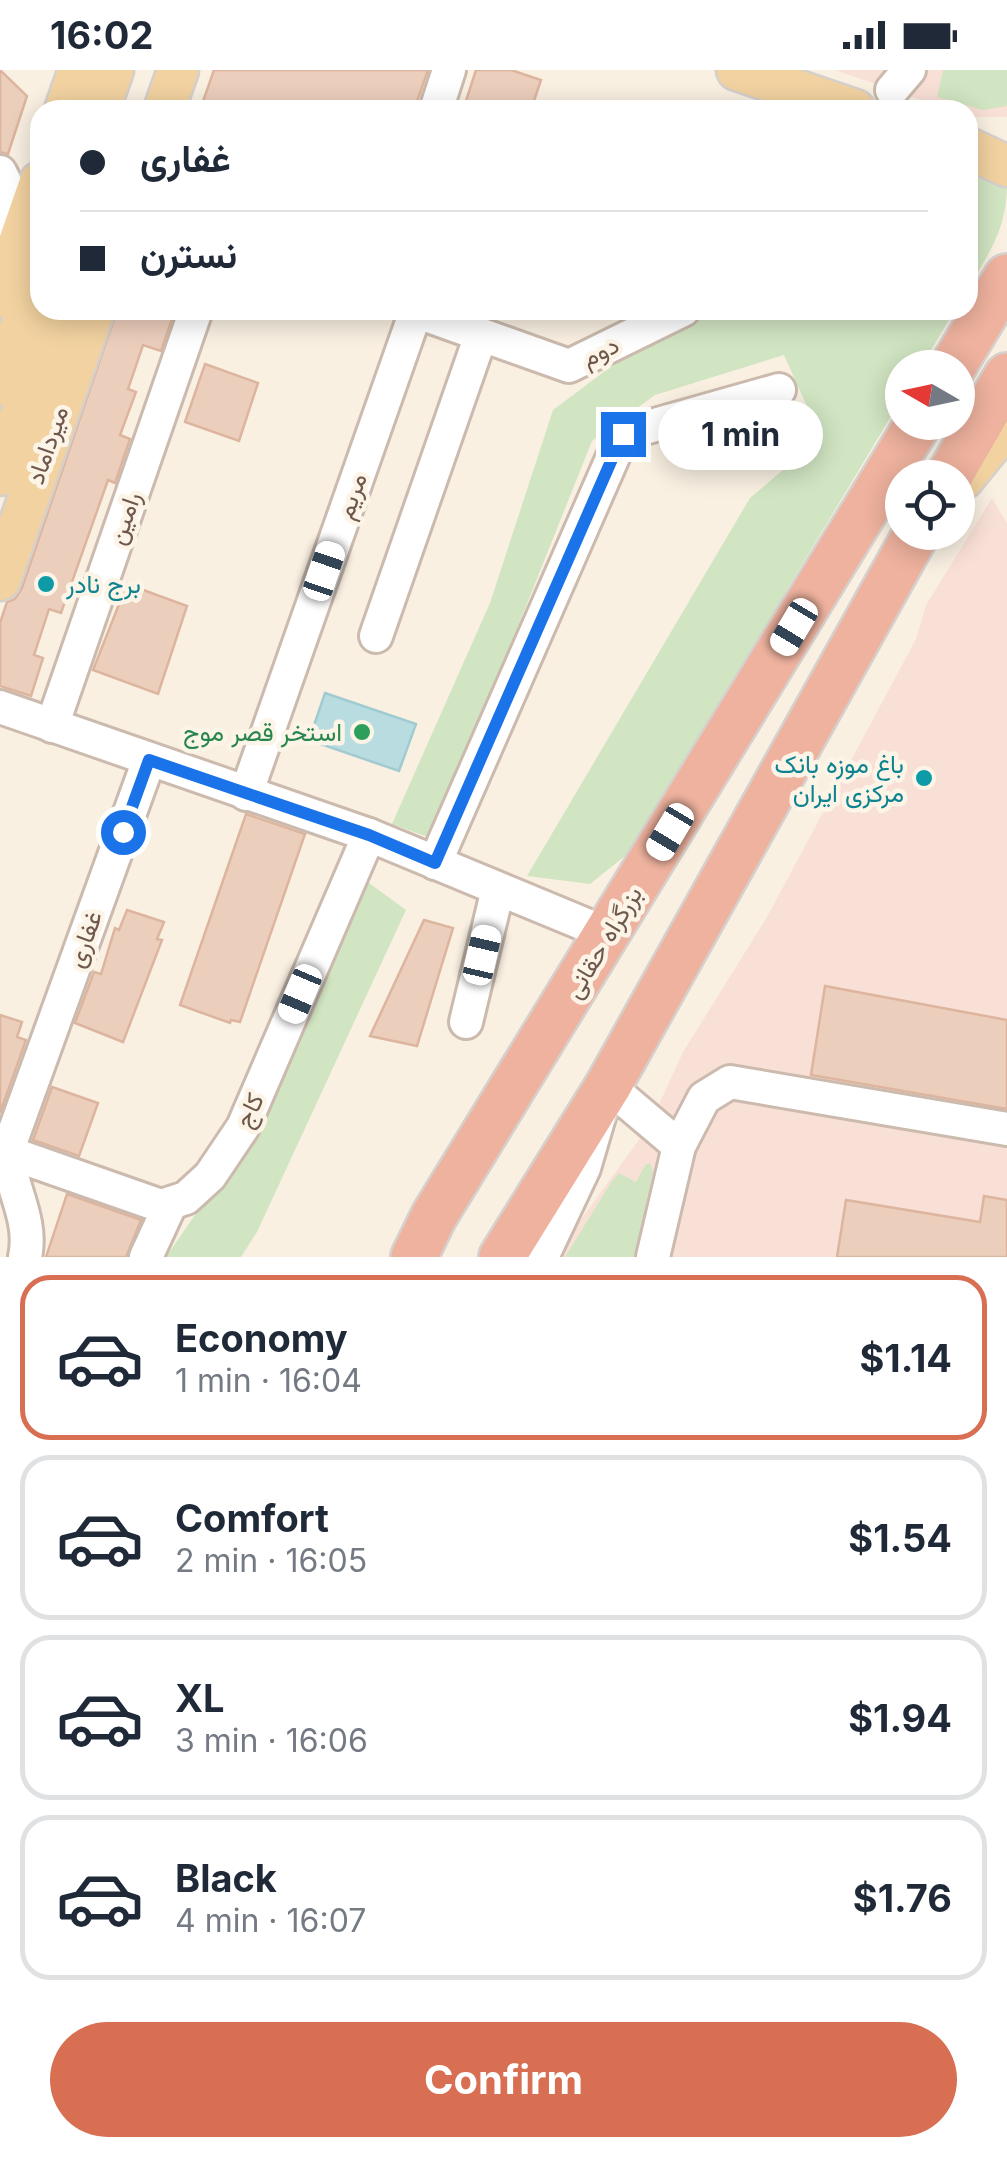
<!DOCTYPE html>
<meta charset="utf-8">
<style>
:root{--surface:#fff;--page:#f6f6f7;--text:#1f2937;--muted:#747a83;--line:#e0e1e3;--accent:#d86e52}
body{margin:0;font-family:Inter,Vazirmatn,sans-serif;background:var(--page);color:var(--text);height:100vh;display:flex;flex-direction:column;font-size:38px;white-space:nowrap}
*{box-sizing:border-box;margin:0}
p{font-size:32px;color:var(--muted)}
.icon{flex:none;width:55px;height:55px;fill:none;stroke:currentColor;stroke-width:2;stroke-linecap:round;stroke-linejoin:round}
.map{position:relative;height:1187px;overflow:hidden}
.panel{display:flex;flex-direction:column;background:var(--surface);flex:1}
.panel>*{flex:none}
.top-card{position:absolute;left:30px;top:30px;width:948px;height:220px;border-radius:30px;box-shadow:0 5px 25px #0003;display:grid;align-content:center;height:220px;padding:0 50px;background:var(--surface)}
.needle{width:65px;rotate:279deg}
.fabs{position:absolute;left:885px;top:280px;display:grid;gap:20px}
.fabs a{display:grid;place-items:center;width:90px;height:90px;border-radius:50%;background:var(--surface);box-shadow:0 5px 25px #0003;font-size:50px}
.end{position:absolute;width:45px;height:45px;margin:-22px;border:12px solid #1a73e8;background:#fff;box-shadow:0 0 0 5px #fff}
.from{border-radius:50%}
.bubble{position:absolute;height:70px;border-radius:35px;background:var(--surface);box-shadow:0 5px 25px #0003;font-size:32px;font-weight:700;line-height:70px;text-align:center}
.car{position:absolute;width:30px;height:60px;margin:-30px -15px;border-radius:12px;box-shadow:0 0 8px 2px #0007;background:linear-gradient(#fff 24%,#345 0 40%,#fff 0 76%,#345 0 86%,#fff 0)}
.top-card b{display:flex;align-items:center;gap:35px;height:95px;font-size:38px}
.top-card b+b{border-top:2px solid var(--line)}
.top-card i{width:25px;height:25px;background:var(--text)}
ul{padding:18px 0 0;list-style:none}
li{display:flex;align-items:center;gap:30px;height:165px;margin:0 20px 15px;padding:0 30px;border:5px solid var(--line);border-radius:30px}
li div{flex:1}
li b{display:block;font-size:38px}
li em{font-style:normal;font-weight:700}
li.selected{border-color:var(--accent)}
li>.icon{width:90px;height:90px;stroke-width:1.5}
.primary-button{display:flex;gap:20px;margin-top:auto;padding:20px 50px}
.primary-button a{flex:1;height:115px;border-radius:60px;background:var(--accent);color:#fff;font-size:40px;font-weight:700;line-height:115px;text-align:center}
.status{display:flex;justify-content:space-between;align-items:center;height:70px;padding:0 50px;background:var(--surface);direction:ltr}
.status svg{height:28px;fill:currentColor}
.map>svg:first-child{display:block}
.commercial{fill:#f9e0d7}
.green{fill:#d1e5c2}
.water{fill:#b9dce1;stroke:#a0cbd1;stroke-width:2.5}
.building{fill:#eccebc;stroke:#ddb59e;stroke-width:2.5}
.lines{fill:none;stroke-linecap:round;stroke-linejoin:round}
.minor-casing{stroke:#cbbaad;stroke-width:38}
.major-casing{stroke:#d6d0cd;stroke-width:45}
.highway-casing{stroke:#d6d0cd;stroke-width:50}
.minor{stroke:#fff;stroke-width:32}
.major{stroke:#f2d2a0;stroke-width:40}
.highway{stroke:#eeb29e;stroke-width:45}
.route{stroke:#1a73e8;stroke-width:12}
.culture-dot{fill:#0f9aa8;stroke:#fdf4e8;stroke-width:4}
.leisure-dot{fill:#2e9e5b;stroke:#fdf4e8;stroke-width:4}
.labels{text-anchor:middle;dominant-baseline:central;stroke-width:9;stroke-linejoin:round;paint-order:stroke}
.street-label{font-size:25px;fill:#6e574b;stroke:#fdf4e8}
.culture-label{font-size:25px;fill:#0d838f;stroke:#fdf4e8;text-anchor:start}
.leisure-label{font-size:25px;fill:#27864d;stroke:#fdf4e8;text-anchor:end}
</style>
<div class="status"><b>16:02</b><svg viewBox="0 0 49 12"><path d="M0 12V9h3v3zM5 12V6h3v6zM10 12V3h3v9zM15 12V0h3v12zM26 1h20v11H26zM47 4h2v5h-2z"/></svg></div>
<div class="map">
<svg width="1007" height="1187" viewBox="0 0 1007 1187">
<rect width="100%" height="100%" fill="#f9f0e2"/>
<g class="commercial">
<path d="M835,0H1007V47H969L968,40H950Z"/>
<path d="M992,428L1007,453V1187H563L577,1155L649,1056L683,982L767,847L916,569L926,535Z"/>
</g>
<g class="green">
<path d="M943,0H1007V36L983,40L937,27Z"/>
<path d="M968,94L1007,113C1007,159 990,181 968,219Z"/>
<path d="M709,240H955L921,297L902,298V328L630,782L590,814L527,806L750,428L821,368L784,285L655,325L592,371L433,769L392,754L490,533L553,340L633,280Z"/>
<path d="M365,810L406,840L257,1162L241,1187H166L254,1059Z"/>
<path d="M646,1094H651L653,1102L634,1187H565L612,1111L619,1103L636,1112Z"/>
</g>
<path class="water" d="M325,623L416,654L399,701L309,670Z"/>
<g class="building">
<path d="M0,0L27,26L8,84L0,82Z"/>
<path d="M214,0H428L414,40H200Z"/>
<path d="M476,0H511L541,10L531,40H463Z"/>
<path d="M117,240H175L161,281L143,275L128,319L136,322L120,365L130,369L115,413L108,410L61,543L49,539L34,585L43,588L31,626L0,616V553L7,532L15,529L22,518Z"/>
<path d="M205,294L258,313L239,371L185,352Z"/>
<path d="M127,514L187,536L158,624L93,600Z"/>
<path d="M246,744L305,764L240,952L231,950L230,953L180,935Z"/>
<path d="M127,840L164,852L157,869L162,870L123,972L75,953L94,902L101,904L115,858L119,860Z"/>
<path d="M424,850L453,858L417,976L370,966Z"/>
<path d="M825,916L1007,950V1039L811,1005Z"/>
<path d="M0,945L22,952L17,967L26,970L0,1043Z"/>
<path d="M52,1017L98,1033L79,1086L33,1070Z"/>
<path d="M67,1124L141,1150L126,1187H46Z"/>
<path d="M984,1126L1007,1130V1187H837L846,1130L980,1152Z"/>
</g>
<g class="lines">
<g class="minor-casing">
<g id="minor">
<path d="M892,20L909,0"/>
<path d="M436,40L449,0"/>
<path d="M0,102L5,112L0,172"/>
<path d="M412,240L569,296L683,240"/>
<path d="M376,566L481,265"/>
<path d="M0,637L369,765L608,864"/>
<path d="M52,656L196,240"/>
<path d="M246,724L416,241"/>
<path d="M435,793L623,364L779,320"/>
<path d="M466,952L498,819"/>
<path d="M679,1076L704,1028L730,1012L1007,1059"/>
<path d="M7,1082L161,1136L186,1128L210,1106L243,1057L369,765"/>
<path d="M25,1187C33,1150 11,1119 7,1082L149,690"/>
<path d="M146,1187L170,1135"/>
<path d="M542,1187L584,1098L608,1016L679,1076L653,1187"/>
</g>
</g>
<g class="major-casing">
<g id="major">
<path d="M737,0L855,40"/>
<path d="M65,40L79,0"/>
<path d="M99,40L113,0"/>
<path d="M164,40L178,0"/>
<path d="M968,78L1007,96"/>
<path d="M0,227L40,112"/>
<path d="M0,315L40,203"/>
<path d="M0,405L57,240"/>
<path d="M963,409L1007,355"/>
<path d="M0,510L94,240"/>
</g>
</g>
<g class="highway-casing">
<g id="highway">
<path d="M952,298L1007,207"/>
<path d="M948,408L1007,306"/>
<path d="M414,1187L434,1146L919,352"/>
<path d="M502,1187L608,1016L917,462"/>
</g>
</g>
<use href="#minor" class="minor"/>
<use href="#major" class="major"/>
<use href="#highway" class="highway"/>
</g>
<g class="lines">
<path class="route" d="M123,762L149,690L369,765L435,793L623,364"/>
</g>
<g class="culture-dot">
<circle cx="46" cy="514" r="10"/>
<circle cx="924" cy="708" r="10"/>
</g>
<circle class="leisure-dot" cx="362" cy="662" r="10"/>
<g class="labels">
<g class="street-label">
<text transform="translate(600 281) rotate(-26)">دوم</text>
<text transform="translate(47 375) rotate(-71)">میرداماد</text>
<text transform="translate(351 426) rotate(-71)">مریم</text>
<text transform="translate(124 448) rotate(-71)">رامین</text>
<text transform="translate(84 869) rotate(-70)">غفارى</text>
<text transform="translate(603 872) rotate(-59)">بزرگراه حقانی</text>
<text transform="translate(249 1040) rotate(-64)">کاج</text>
</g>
<g class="culture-label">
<text x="66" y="514">برج نادر</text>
<text x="904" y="694" text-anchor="end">باغ موزه بانک<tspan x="904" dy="29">مرکزی ایران</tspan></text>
</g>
<g class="leisure-label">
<text x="342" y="662">استخر قصر موج</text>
</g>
</g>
</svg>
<div class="fabs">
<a><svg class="needle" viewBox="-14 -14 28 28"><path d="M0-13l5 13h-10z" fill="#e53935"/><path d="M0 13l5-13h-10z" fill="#747a83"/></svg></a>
<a><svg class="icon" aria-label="locate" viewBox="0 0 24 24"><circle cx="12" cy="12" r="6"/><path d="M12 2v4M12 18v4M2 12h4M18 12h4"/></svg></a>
</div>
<i class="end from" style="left:123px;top:762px"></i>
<i class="end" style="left:623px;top:364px"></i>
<div class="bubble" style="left:658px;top:330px;width:165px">1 min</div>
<i class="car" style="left:324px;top:501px;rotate:19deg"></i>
<i class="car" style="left:794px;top:557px;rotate:211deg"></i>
<i class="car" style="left:670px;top:762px;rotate:211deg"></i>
<i class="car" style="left:482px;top:885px;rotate:13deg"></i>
<i class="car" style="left:300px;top:924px;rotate:203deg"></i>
<div class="top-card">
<b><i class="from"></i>غفارى</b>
<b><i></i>نسترن</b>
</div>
</div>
<section class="panel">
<ul>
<li class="selected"><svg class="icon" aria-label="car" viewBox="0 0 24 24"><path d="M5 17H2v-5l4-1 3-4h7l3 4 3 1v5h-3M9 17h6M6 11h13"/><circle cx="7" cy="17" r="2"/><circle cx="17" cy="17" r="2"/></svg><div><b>Economy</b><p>1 min · 16:04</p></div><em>$1.14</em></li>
<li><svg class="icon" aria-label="car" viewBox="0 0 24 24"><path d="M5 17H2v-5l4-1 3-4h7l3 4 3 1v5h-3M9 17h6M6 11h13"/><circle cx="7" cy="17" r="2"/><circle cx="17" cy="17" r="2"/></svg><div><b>Comfort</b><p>2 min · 16:05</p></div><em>$1.54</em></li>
<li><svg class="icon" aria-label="car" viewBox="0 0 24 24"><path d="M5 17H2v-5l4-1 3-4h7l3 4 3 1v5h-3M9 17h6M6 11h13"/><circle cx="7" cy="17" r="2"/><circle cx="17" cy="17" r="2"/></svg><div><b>XL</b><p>3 min · 16:06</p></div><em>$1.94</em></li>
<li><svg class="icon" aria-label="car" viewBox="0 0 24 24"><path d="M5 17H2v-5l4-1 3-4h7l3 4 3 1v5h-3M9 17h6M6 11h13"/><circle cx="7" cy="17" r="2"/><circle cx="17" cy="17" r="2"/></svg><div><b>Black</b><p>4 min · 16:07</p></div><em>$1.76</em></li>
</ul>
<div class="primary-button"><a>Confirm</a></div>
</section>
